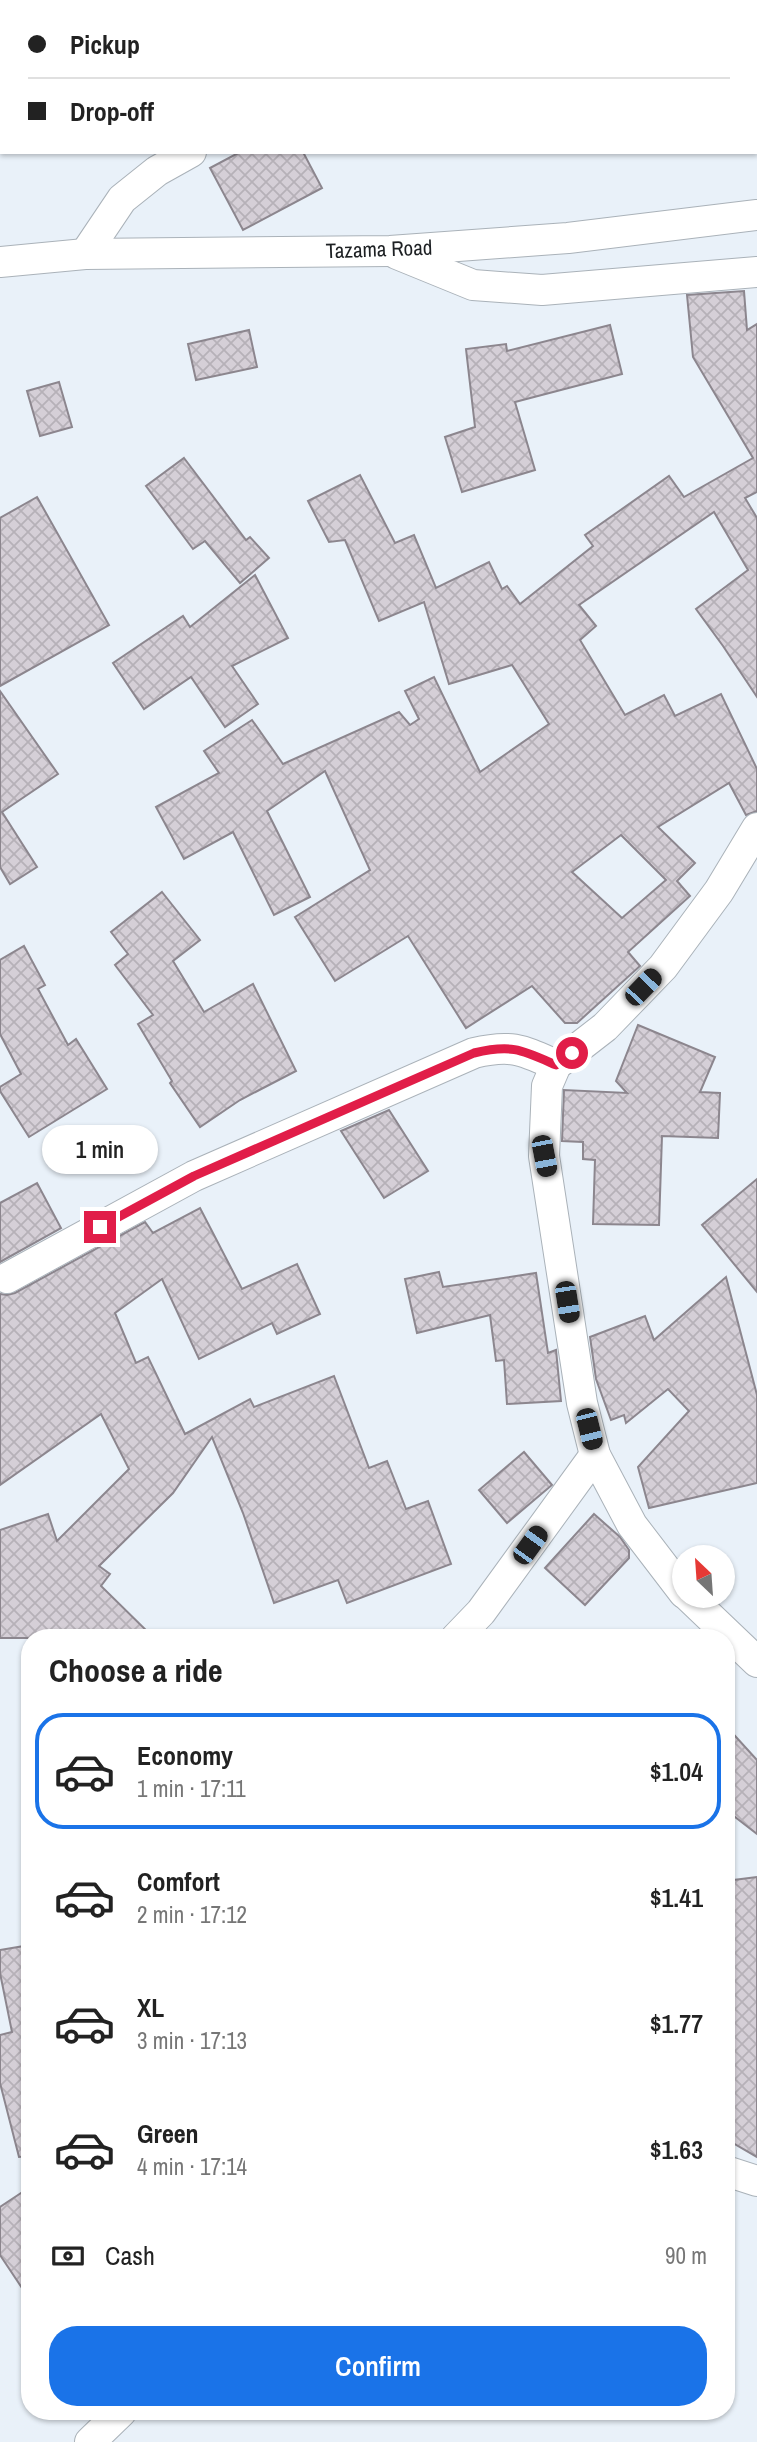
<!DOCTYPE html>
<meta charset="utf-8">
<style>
:root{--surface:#fff;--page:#f2f2f2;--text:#222;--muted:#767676;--line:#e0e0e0;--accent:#1a73e8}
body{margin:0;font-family:"Archivo Narrow",sans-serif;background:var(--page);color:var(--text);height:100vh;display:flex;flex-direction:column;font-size:26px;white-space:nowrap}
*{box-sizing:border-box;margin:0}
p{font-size:23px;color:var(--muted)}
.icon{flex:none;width:38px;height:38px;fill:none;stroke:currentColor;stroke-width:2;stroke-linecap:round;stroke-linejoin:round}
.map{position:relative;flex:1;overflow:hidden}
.panel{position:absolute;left:21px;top:1629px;width:714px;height:791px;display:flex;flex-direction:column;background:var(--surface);border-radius:28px;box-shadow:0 2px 5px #0004}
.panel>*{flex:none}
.banner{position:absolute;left:0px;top:0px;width:758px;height:154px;box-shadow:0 2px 5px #0004;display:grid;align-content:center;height:154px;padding:0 28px;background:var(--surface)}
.needle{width:46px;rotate:335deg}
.controls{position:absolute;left:672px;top:1545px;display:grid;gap:14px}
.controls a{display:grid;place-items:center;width:63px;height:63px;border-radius:50%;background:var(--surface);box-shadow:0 2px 5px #0004;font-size:35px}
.end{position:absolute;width:32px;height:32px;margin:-16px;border:9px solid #e11d48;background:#fff;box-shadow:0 0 0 4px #fff}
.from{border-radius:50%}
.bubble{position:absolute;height:49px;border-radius:24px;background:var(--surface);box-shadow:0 2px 5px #0004;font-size:23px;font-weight:600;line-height:49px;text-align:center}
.car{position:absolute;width:21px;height:42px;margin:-21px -10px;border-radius:9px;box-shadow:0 0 5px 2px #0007;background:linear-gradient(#222 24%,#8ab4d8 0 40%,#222 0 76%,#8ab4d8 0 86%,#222 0)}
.banner b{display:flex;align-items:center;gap:24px;height:66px;font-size:26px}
.banner b+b{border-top:2px solid var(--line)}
.banner i{width:18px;height:18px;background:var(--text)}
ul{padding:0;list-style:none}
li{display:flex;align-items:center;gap:21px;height:116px;margin:0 14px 10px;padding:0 14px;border:4px solid transparent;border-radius:28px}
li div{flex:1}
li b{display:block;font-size:26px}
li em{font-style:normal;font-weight:600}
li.current{border-color:var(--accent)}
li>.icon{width:63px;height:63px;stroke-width:1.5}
h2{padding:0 28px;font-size:32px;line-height:84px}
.pay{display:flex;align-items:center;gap:18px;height:77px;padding:0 28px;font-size:26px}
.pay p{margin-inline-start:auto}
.primary-button{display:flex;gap:14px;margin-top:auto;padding:14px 28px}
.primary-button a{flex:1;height:80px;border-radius:28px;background:var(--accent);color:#fff;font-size:28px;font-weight:600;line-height:80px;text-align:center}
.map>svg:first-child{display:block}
.building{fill:url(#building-cross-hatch);stroke:#8c868e;stroke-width:2;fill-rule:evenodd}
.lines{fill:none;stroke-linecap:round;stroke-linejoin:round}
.minor-casing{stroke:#aab2b9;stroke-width:32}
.minor{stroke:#fff;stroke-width:30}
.route{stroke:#e11d48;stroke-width:9}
.labels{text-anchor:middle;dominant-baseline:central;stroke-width:5;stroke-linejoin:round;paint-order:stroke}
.street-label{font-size:21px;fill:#1d2023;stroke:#fff}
</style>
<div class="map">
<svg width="757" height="2442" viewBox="0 0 757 2442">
<defs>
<pattern id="building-cross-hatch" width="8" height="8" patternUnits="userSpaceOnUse" patternTransform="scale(1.75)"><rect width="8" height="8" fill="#d5cfd7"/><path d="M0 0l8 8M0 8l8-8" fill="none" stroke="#b6b1b8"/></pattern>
</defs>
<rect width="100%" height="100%" fill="#e9f1f9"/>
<g class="building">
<path d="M240,152H303L322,188L243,230L210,168Z"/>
<path d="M744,291L747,330L757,324V492L745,498L757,518V697L723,646L696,609L748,570L714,512L579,605L596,626L580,640L625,715L664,695L675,716L721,694L757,769V811L746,815L729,783L658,827L695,863L677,881L690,896L628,952L640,966L577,1023H565L532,986L466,1028L408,936L335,981L295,917L370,870L325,771L267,811L310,897L274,915L233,832L184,859L156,807L219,773L204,751L252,720L283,764L399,712L410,725L419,719L405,691L434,677L480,772L549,724L512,665L449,684L424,602L379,621L345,540L329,542L308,501L360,475L395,543L414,535L436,588L489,562L502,589L507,586L520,604L593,546L585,535L669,476L684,497L753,458L693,357L687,295ZM621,835L666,880L622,918L572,872Z"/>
<path d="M610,325L622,374L515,402L535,470L462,492L445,437L475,427L466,349L506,344L507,351Z"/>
<path d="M249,330L257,367L196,380L188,344Z"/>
<path d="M59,382L72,427L40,436L27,391Z"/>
<path d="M184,458L246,540L250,537L269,558L240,583L205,541L193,549L146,486Z"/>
<path d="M37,497L109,625L0,686V518Z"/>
<path d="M255,575L288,638L232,666L258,704L225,727L191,677L144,709L113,663L183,616L190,627Z"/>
<path d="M0,691L58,774L2,812L37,867L10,884L0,867Z"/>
<path d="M162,892L200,940L173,961L204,1012L253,984L296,1071L240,1100L200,1127L170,1083L172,1081L138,1024L153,1015L115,965L128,954L111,932Z"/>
<path d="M24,946L45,985L38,989L68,1045L76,1039L107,1089L29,1137L0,1091V1087L21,1074L0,1034V960Z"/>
<path d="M638,1025L715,1057L700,1092L720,1093L718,1138L662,1136L659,1225L593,1224L595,1160L583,1159V1142L562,1141L564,1090L627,1093L616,1081Z"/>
<path d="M389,1110L428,1171L384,1198L341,1131Z"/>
<path d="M757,1179V1292L702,1225Z"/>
<path d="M37,1183L61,1228L0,1262V1203Z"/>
<path d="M200,1208L242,1289L297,1264L320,1314L277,1334L272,1323L199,1359L162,1279L115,1313L136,1363L148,1357L185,1434L250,1399L254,1407L334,1376L369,1468L387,1461L406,1509L428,1501L451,1564L347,1603L338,1580L274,1603L243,1513L212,1437L173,1493L99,1566L110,1574L101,1586L154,1638H0V1530L48,1514L57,1541L129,1469L101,1414L0,1485V1294L7,1295L15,1293L145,1222L153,1233Z"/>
<path d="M439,1272L443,1287L536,1273L548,1353L556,1350L561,1401L507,1404L504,1360L496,1361L490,1315L417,1333L405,1279Z"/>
<path d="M726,1277L757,1395V1483L649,1508L638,1467L689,1411L668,1389L626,1423L624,1415L611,1420L596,1379L590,1337L645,1316L654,1340Z"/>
<path d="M524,1452L552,1485L507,1523L479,1490Z"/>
<path d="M594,1514L620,1537L629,1550V1558L585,1605L545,1568Z"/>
<path d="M726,1726L757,1760V1834L726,1810Z"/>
<path d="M757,1877V2157L726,2139V1881Z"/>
<path d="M30,1945V2156L19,2157L0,2083V2035L12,2032L0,1973V1950Z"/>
<path d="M30,2187V2300L0,2255V2207Z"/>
</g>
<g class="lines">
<g class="minor-casing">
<g id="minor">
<path d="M566,2L570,0"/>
<path d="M85,254L122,199L157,171L191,152"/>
<path d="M397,254L473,285L542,290L757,272"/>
<path d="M0,262L85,254L390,251L568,238L757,215"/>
<path d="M7,1278L194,1176L474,1053C512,1044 522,1050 556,1065"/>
<path d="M684,1593L632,1525L595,1455L582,1403L544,1156L547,1086L556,1065L605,1027L663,967L719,891L757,828"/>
<path d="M688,1596L757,1662"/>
<path d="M456,1638L481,1612L595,1455"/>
<path d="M726,2171L757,2181"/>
<path d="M90,2442L121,2412"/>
</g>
</g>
<use href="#minor" class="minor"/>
</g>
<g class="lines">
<path class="route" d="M100,1227L194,1176L474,1053C512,1044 522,1050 556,1065L572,1053"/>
</g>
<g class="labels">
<g class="street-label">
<text transform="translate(379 249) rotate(-2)">Tazama Road</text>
</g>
</g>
</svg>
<div class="controls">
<a><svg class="needle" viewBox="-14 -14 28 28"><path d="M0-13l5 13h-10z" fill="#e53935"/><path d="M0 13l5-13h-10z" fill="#767676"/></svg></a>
</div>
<i class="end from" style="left:572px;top:1053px"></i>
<i class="end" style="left:100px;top:1227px"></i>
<div class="bubble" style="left:42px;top:1125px;width:116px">1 min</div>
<i class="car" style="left:643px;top:987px;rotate:44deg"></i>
<i class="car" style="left:544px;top:1156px;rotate:169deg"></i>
<i class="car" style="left:567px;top:1302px;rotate:171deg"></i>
<i class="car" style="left:589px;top:1429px;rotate:166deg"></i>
<i class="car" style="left:530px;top:1545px;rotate:36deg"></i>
<div class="banner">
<b><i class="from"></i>Pickup</b>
<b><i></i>Drop-off</b>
</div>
<section class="panel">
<h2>Choose a ride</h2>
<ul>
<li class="current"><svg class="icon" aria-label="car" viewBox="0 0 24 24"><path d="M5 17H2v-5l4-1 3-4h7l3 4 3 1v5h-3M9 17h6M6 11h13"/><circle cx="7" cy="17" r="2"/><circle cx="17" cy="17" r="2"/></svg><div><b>Economy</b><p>1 min · 17:11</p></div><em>$1.04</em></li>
<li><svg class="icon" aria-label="car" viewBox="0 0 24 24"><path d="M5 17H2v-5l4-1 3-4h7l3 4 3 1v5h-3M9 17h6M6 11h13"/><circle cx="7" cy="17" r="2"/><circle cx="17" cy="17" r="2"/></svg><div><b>Comfort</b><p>2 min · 17:12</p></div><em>$1.41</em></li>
<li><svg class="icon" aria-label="car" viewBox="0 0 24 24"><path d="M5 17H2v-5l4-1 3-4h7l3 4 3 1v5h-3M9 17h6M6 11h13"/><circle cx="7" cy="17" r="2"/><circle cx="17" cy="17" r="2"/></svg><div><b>XL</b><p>3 min · 17:13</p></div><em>$1.77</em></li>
<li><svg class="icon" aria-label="car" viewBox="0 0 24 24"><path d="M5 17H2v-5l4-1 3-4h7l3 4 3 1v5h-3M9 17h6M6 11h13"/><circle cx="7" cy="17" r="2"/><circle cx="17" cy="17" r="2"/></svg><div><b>Green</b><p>4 min · 17:14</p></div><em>$1.63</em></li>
</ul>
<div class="pay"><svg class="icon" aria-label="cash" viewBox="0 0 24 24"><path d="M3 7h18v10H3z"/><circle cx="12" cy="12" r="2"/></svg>Cash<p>90 m</p></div>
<div class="primary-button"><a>Confirm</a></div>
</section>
</div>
